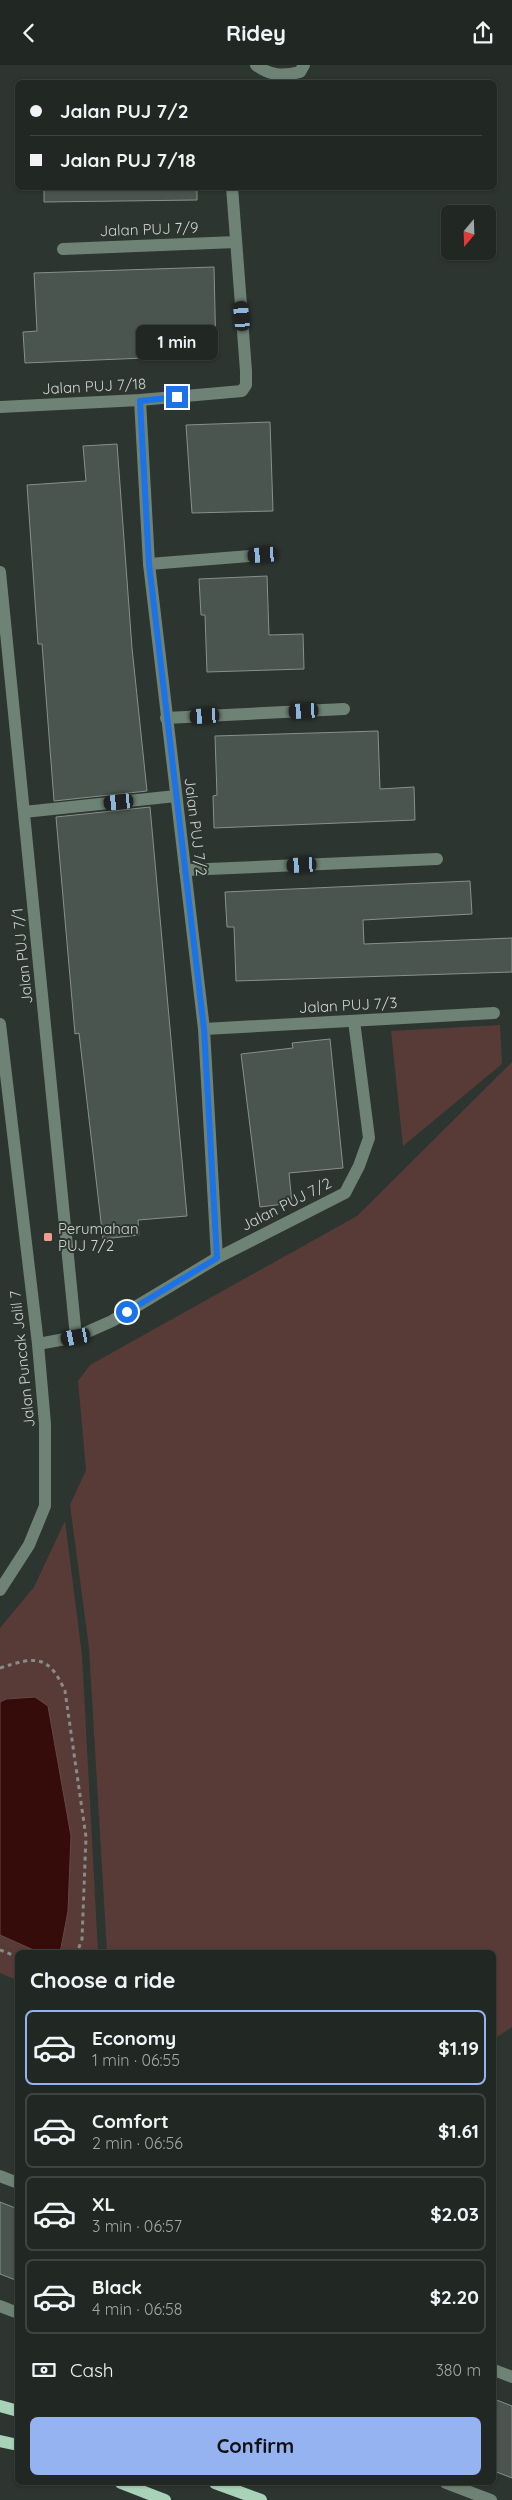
<!DOCTYPE html>
<meta charset="utf-8">
<style>
:root{--surface:#212823;--page:#2d3430;--text:#f1f3f6;--muted:#a2a6a6;--line:#3e4441;--accent:#95b2f1}
body{margin:0;font-family:Quicksand,sans-serif;background:var(--page);color:var(--text);height:100vh;display:flex;flex-direction:column;font-size:19px;white-space:nowrap}
*{box-sizing:border-box;margin:0}
p{font-size:16px;color:var(--muted)}
.icon{flex:none;width:28px;height:28px;fill:none;stroke:currentColor;stroke-width:2;stroke-linecap:round;stroke-linejoin:round}
.map{position:relative;flex:1;overflow:hidden}
.side{position:absolute;left:15px;top:1885px;width:481px;height:535px;display:flex;flex-direction:column;background:var(--surface);border-radius:8px;box-shadow:0 1px 4px #0004,0 0 0 1px var(--line)}
.side>*{flex:none}
.guide{position:absolute;left:15px;top:15px;width:482px;height:110px;border-radius:8px;box-shadow:0 1px 4px #0004,0 0 0 1px var(--line);display:grid;align-content:center;height:110px;padding:0 15px;background:var(--surface)}
.needle{width:32px;rotate:199deg}
.controls{position:absolute;left:441px;top:140px;display:grid;gap:10px}
.controls a{display:grid;place-items:center;width:55px;height:55px;border-radius:8px;background:var(--surface);box-shadow:0 1px 4px #0004,0 0 0 1px var(--line);font-size:25px}
.end{position:absolute;width:22px;height:22px;margin:-11px;border:6px solid #1a73e8;background:#fff;box-shadow:0 0 0 2px #fff}
.from{border-radius:50%}
.bubble{position:absolute;height:35px;border-radius:8px;background:var(--surface);box-shadow:0 1px 4px #0004,0 0 0 1px var(--line);font-size:16px;font-weight:800;line-height:35px;text-align:center}
.car{position:absolute;width:15px;height:30px;margin:-15px -8px;border-radius:6px;box-shadow:0 0 4px 1px #0007;background:linear-gradient(#222 24%,#8ab4d8 0 40%,#222 0 76%,#8ab4d8 0 86%,#222 0)}
.guide b{display:flex;align-items:center;gap:18px;height:48px;font-size:19px}
.guide b+b{border-top:1px solid var(--line)}
.guide i{width:12px;height:12px;background:var(--text)}
ul{padding:0;list-style:none}
li{display:flex;align-items:center;gap:15px;height:75px;margin:0 10px 8px;padding:0 5px;border:2px solid var(--line);border-radius:8px}
li div{flex:1}
li b{display:block;font-size:19px}
li em{font-style:normal;font-weight:800}
li.on{border-color:var(--accent)}
li>.icon{width:45px;height:45px;stroke-width:1.5}
h2{padding:0 15px;font-size:22px;line-height:60px}
.pay{display:flex;align-items:center;gap:12px;height:55px;padding:0 15px;font-size:19px}
.pay p{margin-inline-start:auto}
.button{display:flex;gap:10px;margin-top:auto;padding:10px 15px}
.button a{flex:1;height:58px;border-radius:8px;background:var(--accent);color:#111;font-size:20px;font-weight:800;line-height:58px;text-align:center}
header{display:flex;justify-content:space-between;align-items:center;height:65px;padding:0 15px;background:var(--surface);font-size:22px;font-weight:800}
.map>svg:first-child{display:block}
.green{fill:#583b37}
.water{fill:#360c0a;stroke:#644846}
.building{fill:#4b554f;stroke:#87918a}
.lines{fill:none;stroke-linecap:round;stroke-linejoin:round}
.path{stroke:#858d88;stroke-width:3;stroke-dasharray:4 4;stroke-linecap:butt}
.minor{stroke:#6e8376;stroke-width:12}
.major{stroke:#a9d3b9;stroke-width:12}
.route{stroke:#1a73e8;stroke-width:6}
.poi-dot{fill:#f59c92;stroke:#2c352f;stroke-width:2}
.labels{text-anchor:middle;dominant-baseline:central;stroke-width:4;stroke-linejoin:round;paint-order:stroke}
.street-label{font-size:15px;fill:#cfd5d1;stroke:#2c352f}
.poi-label{font-size:15px;fill:#cfd5d1;stroke:#2c352f;text-anchor:start}
</style>
<header><svg class="icon" aria-label="back" viewBox="0 0 24 24"><path d="M15 5l-7 7 7 7"/></svg>Ridey<svg class="icon" aria-label="share" viewBox="0 0 24 24"><path d="M12 15V3M7 8l5-5 5 5M5 13v7h14v-7"/></svg></header>
<div class="map">
<svg width="512" height="2435" viewBox="0 0 512 2435">
<rect width="100%" height="100%" fill="#2c352f"/>
<g class="green">
<path d="M500,960L502,999L403,1081L391,966Z"/>
<path d="M512,997V1962L494,1974V1888L107,1887L89,1583L70,1440L86,1405L78,1316L90,1300L357,1151Z"/>
<path d="M65,1456L82,1590L98,1887L18,1888L17,1915L0,1908V1563L34,1522Z"/>
</g>
<path class="water" d="M35,1632L48,1641L71,1771L68,1846L61,1883L57,1887H38L0,1870V1637L6,1634Z"/>
<g class="building">
<path d="M44,122H197V135L44,137Z"/>
<path d="M214,202L216,290L25,298L23,267L37,266L34,208Z"/>
<path d="M270,357L273,446L192,448L186,360Z"/>
<path d="M117,379L132,583L147,726L54,736L42,579H38L27,420L86,416L83,381Z"/>
<path d="M267,511L269,570L303,569L304,604L207,607L205,550H201L199,514Z"/>
<path d="M378,666L380,724L414,722L415,755L214,763L213,731L217,730L215,671Z"/>
<path d="M150,742L187,1151L138,1155L139,1170L103,1174L79,968L75,969L56,752Z"/>
<path d="M470,816L472,849L363,855L364,879L512,873V907L236,916L234,862H227L225,827Z"/>
<path d="M330,974L343,1103L289,1108L292,1138L260,1142L241,989L293,983L292,978Z"/>
<path d="M0,2137L18,2144V2216L0,2209Z"/>
<path d="M494,2334L512,2341V2413L494,2406Z"/>
</g>
<g class="lines">
<g class="path">
<path d="M0,1603C36,1591 49,1590 65,1626L86,1772L82,1874L77,1888"/>
<path d="M0,1885L18,1892"/>
</g>
<g class="minor">
<path d="M256,0C270,11 283,11 300,7L304,0"/>
<path d="M63,184L236,177"/>
<path d="M140,335L149,499L204,964L217,1193"/>
<path d="M0,342L140,335L242,326L246,320V306L232,122"/>
<path d="M149,499L263,490"/>
<path d="M0,507L76,1272"/>
<path d="M166,653L344,644"/>
<path d="M24,747L176,731"/>
<path d="M185,805L437,794"/>
<path d="M0,959L38,1279L45,1359V1441L29,1480L0,1525"/>
<path d="M204,964L494,948"/>
<path d="M38,1279L76,1272L112,1256L217,1193L345,1128L359,1101L369,1073L354,956"/>
<path d="M0,2111L18,2118"/>
<path d="M0,2241L18,2248"/>
<path d="M494,2305L512,2312"/>
<path d="M446,2418L491,2435"/>
</g>
<g class="major">
<path d="M0,2341L18,2346"/>
<path d="M0,2376L18,2380"/>
<path d="M121,2418L165,2435"/>
<path d="M215,2418L261,2435"/>
</g>
</g>
<g class="lines">
<path class="route" d="M127,1247L217,1193L204,964L149,499L140,336L177,332"/>
</g>
<rect class="poi-dot" x="43" y="1167" width="10" height="10" rx="2.5"/>
<g class="labels">
<g class="street-label">
<text transform="translate(149 164) rotate(-2)">Jalan PUJ 7/9</text>
<text transform="translate(94 321) rotate(-3)">Jalan PUJ 7/18</text>
<text transform="translate(196 762) rotate(83)">Jalan PUJ 7/2</text>
<text transform="translate(22 891) rotate(-96)">Jalan PUJ 7/1</text>
<text transform="translate(348 940) rotate(-3)">Jalan PUJ 7/3</text>
<text transform="translate(286 1139) rotate(-27)">Jalan PUJ 7/2</text>
<text transform="translate(22 1294) rotate(-96)">Jalan Puncak Jalil 7</text>
</g>
<g class="poi-label">
<text x="58" y="1163">Perumahan<tspan x="58" dy="17">PUJ 7/2</tspan></text>
</g>
</g>
</svg>
<div class="controls">
<a><svg class="needle" viewBox="-14 -14 28 28"><path d="M0-13l5 13h-10z" fill="#e53935"/><path d="M0 13l5-13h-10z" fill="#a2a6a6"/></svg></a>
</div>
<i class="end from" style="left:127px;top:1247px"></i>
<i class="end" style="left:177px;top:332px"></i>
<div class="bubble" style="left:136px;top:260px;width:82px">1 min</div>
<i class="car" style="left:242px;top:251px;rotate:355deg"></i>
<i class="car" style="left:263px;top:490px;rotate:266deg"></i>
<i class="car" style="left:304px;top:646px;rotate:267deg"></i>
<i class="car" style="left:205px;top:651px;rotate:267deg"></i>
<i class="car" style="left:119px;top:737px;rotate:264deg"></i>
<i class="car" style="left:302px;top:800px;rotate:267deg"></i>
<i class="car" style="left:76px;top:1272px;rotate:259deg"></i>
<div class="guide">
<b><i class="from"></i>Jalan PUJ 7/2</b>
<b><i></i>Jalan PUJ 7/18</b>
</div>
<section class="side">
<h2>Choose a ride</h2>
<ul>
<li class="on"><svg class="icon" aria-label="car" viewBox="0 0 24 24"><path d="M5 17H2v-5l4-1 3-4h7l3 4 3 1v5h-3M9 17h6M6 11h13"/><circle cx="7" cy="17" r="2"/><circle cx="17" cy="17" r="2"/></svg><div><b>Economy</b><p>1 min · 06:55</p></div><em>$1.19</em></li>
<li><svg class="icon" aria-label="car" viewBox="0 0 24 24"><path d="M5 17H2v-5l4-1 3-4h7l3 4 3 1v5h-3M9 17h6M6 11h13"/><circle cx="7" cy="17" r="2"/><circle cx="17" cy="17" r="2"/></svg><div><b>Comfort</b><p>2 min · 06:56</p></div><em>$1.61</em></li>
<li><svg class="icon" aria-label="car" viewBox="0 0 24 24"><path d="M5 17H2v-5l4-1 3-4h7l3 4 3 1v5h-3M9 17h6M6 11h13"/><circle cx="7" cy="17" r="2"/><circle cx="17" cy="17" r="2"/></svg><div><b>XL</b><p>3 min · 06:57</p></div><em>$2.03</em></li>
<li><svg class="icon" aria-label="car" viewBox="0 0 24 24"><path d="M5 17H2v-5l4-1 3-4h7l3 4 3 1v5h-3M9 17h6M6 11h13"/><circle cx="7" cy="17" r="2"/><circle cx="17" cy="17" r="2"/></svg><div><b>Black</b><p>4 min · 06:58</p></div><em>$2.20</em></li>
</ul>
<div class="pay"><svg class="icon" aria-label="cash" viewBox="0 0 24 24"><path d="M3 7h18v10H3z"/><circle cx="12" cy="12" r="2"/></svg>Cash<p>380 m</p></div>
<div class="button"><a>Confirm</a></div>
</section>
</div>
